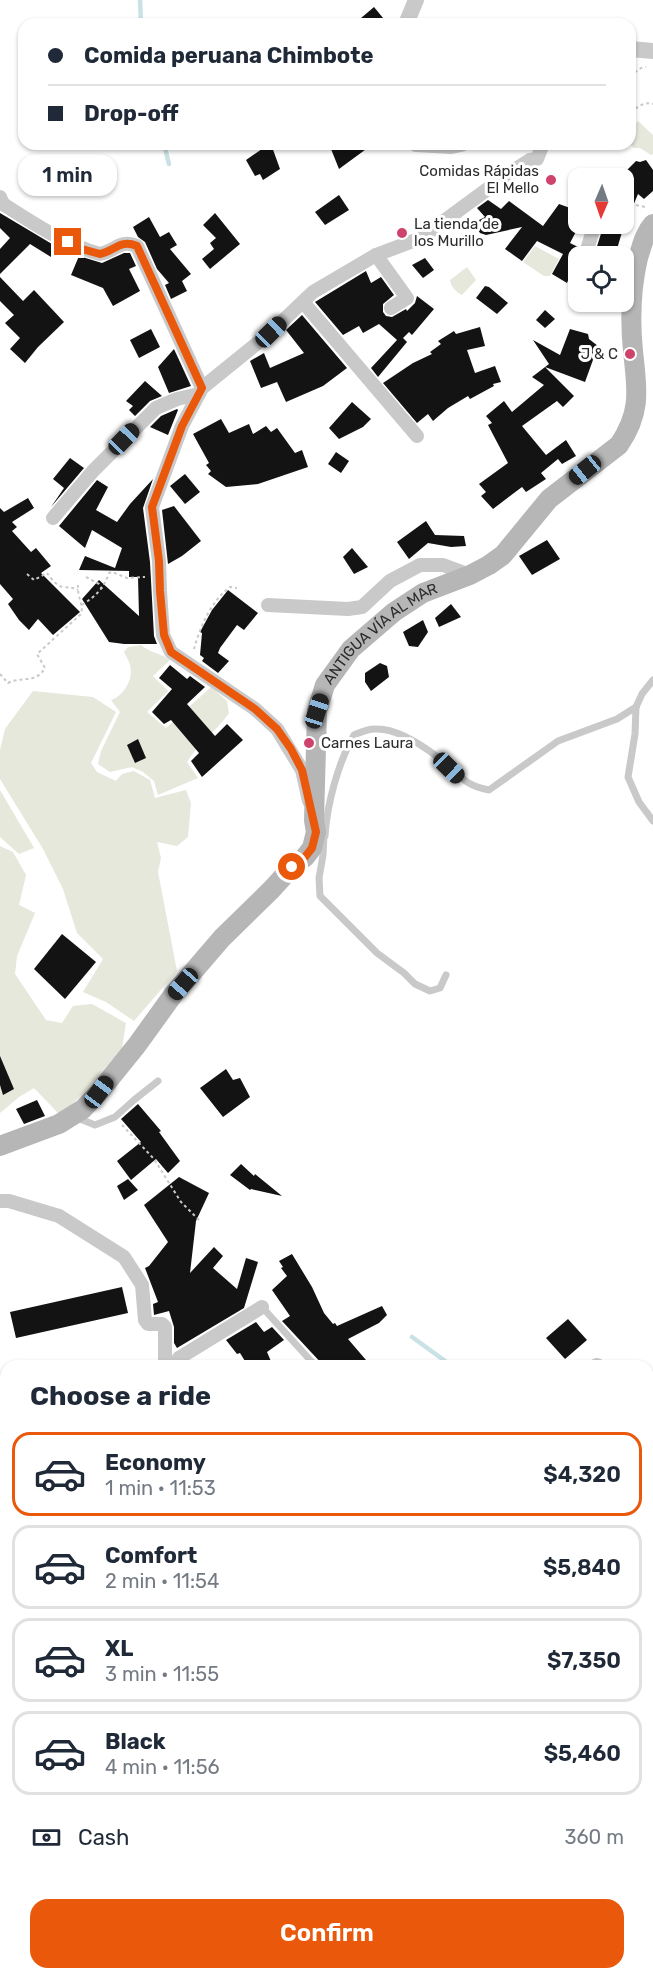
<!DOCTYPE html>
<meta charset="utf-8">
<style>
:root{--surface:#fff;--page:#f6f6f7;--text:#1f2937;--muted:#747a83;--line:#e0e1e3;--accent:#ea580c}
body{margin:0;font-family:Rubik,sans-serif;background:var(--page);color:var(--text);height:100vh;display:flex;flex-direction:column;font-size:22px;white-space:nowrap}
*{box-sizing:border-box;margin:0}
p{font-size:20px;color:var(--muted)}
.icon{flex:none;width:33px;height:33px;fill:none;stroke:currentColor;stroke-width:2;stroke-linecap:round;stroke-linejoin:round}
.map{position:relative;flex:1;overflow:hidden}
.details{position:absolute;left:0px;top:1360px;width:654px;height:620px;display:flex;flex-direction:column;background:var(--surface);border-radius:18px 18px 0 0;box-shadow:0 2px 4px #0004}
.details>*{flex:none}
.guide{position:absolute;left:18px;top:18px;width:618px;height:132px;border-radius:18px;box-shadow:0 2px 4px #0004;display:grid;align-content:center;height:132px;padding:0 30px;background:var(--surface)}
.needle{width:39px;rotate:182deg}
.controls{position:absolute;left:568px;top:168px;display:grid;gap:12px}
.controls a{display:grid;place-items:center;width:66px;height:66px;border-radius:12px;background:var(--surface);box-shadow:0 2px 4px #0004;font-size:30px}
.end{position:absolute;width:27px;height:27px;margin:-14px;border:8px solid #ea580c;background:#fff;box-shadow:0 0 0 3px #fff}
.from{border-radius:50%}
.bubble{position:absolute;height:42px;border-radius:18px;background:var(--surface);box-shadow:0 2px 4px #0004;font-size:20px;font-weight:600;line-height:42px;text-align:center}
.car{position:absolute;width:18px;height:36px;margin:-18px -9px;border-radius:8px;box-shadow:0 0 4px 2px #0007;background:linear-gradient(#222 24%,#8ab4d8 0 40%,#222 0 76%,#8ab4d8 0 86%,#222 0)}
.guide b{display:flex;align-items:center;gap:21px;height:57px;font-size:22px}
.guide b+b{border-top:2px solid var(--line)}
.guide i{width:15px;height:15px;background:var(--text)}
ul{padding:0;list-style:none}
li{display:flex;align-items:center;gap:18px;height:84px;margin:0 12px 9px;padding:0 18px;border:3px solid var(--line);border-radius:18px}
li div{flex:1}
li b{display:block;font-size:22px}
li em{font-style:normal;font-weight:600}
li.current{border-color:var(--accent)}
li>.icon{width:54px;height:54px;stroke-width:1.5}
h2{padding:0 30px;font-size:27px;line-height:72px}
.pay{display:flex;align-items:center;gap:15px;height:66px;padding:0 30px;font-size:22px}
.pay p{margin-inline-start:auto}
.button{display:flex;gap:12px;margin-top:auto;padding:12px 30px}
.button a{flex:1;height:69px;border-radius:18px;background:var(--accent);color:#fff;font-size:24px;font-weight:600;line-height:69px;text-align:center}
.map>svg:first-child{display:block}
.green{fill:#e5e8db}
.lines{fill:none;stroke-linecap:round;stroke-linejoin:round}
.stream{stroke:#cae1e6;stroke-width:4.5}
.building{fill:#131313}
.path{stroke:#c9c9c9;stroke-width:2;stroke-dasharray:3 3;stroke-linecap:butt}
.service{stroke:#c9c9c9;stroke-width:7}
.minor{stroke:#c9c9c9;stroke-width:14}
.tertiary{stroke:#c9c9c9;stroke-width:16}
.secondary{stroke:#b6b6b6;stroke-width:20}
.route{stroke:#ea580c;stroke-width:8}
.poi-dot{fill:#ce436b;stroke:#fff;stroke-width:2}
.labels{text-anchor:middle;dominant-baseline:central;stroke-width:6;stroke-linejoin:round;paint-order:stroke}
.poi-label{font-size:15px;fill:#2c2c2c;stroke:#fff;text-anchor:end}
.street-label{font-size:15px;fill:#2c2c2c;stroke:#fff}
</style>
<div class="map">
<svg width="653" height="1979" viewBox="0 0 653 1979">
<rect width="100%" height="100%" fill="#fff"/>
<g class="green">
<path d="M638,121L653,135V154L651,155L640,148H634L629,144L630,131Z"/>
<path d="M535,246L559,259L550,276H544L523,262Z"/>
<path d="M467,267L476,280L462,295C456,292 451,287 450,280Z"/>
<path d="M141,645C151,653 160,653 170,660L153,676L168,691L147,712L166,728L211,687L227,701L229,713C217,731 198,743 187,762L198,778L158,795L154,781L143,772L132,767L110,772L98,764L101,751L120,712L111,700C124,696 134,678 130,665C129,661 126,656 124,652L128,647Z"/>
<path d="M33,691L93,697L116,712L91,763L97,772L116,781L122,774L134,771L150,780L155,798L186,790L191,803L188,837L177,846L157,842L161,858L158,872L177,971L134,1021L106,1002L83,992L103,959L77,933L63,889L43,849L0,779V750L5,729Z"/>
<path d="M0,790L34,848L19,854L0,837Z"/>
<path d="M0,846L13,852L26,875L19,905L35,913L17,956L15,974L46,1020L62,1023L73,1006L92,1004L126,1023L122,1048L82,1095L60,1115L34,1088L19,1097L0,1113Z"/>
</g>
<g class="lines">
<g class="stream">
<path d="M140,0L141,24"/>
<path d="M164,144L169,164"/>
<path d="M412,1337L452,1366"/>
<path d="M648,1487L653,1491"/>
<path d="M0,1903L6,1912"/>
<path d="M70,1974L77,1979"/>
</g>
</g>
<g class="building">
<path d="M374,7L388,24H354Z"/>
<path d="M269,144H271L280,169L263,180L260,174L255,176L246,160Z"/>
<path d="M329,144H373L339,169Z"/>
<path d="M646,160L653,170V191L644,199L638,194L622,232L615,256H594L604,224H624V173L636,161L640,162Z"/>
<path d="M339,195L349,210L325,225L315,212Z"/>
<path d="M488,200L501,209L509,201L543,226L559,204L573,209L569,216L580,224L570,243L578,247L576,257L579,263V269L571,273L567,283L552,274L563,254L537,241L522,261L505,249L522,227L486,235L480,233L473,223L485,217L477,208Z"/>
<path d="M0,213L57,247L51,257L30,244L0,274V249L10,238L0,228Z"/>
<path d="M215,213L240,244L210,269L202,259L214,249L210,243L216,238L203,225Z"/>
<path d="M149,217L160,237L169,232L177,245L170,249L191,274L182,281L187,291L171,299L165,285L169,283L157,269L145,242L138,237L133,227Z"/>
<path d="M124,253H130L136,266L129,269L140,291L113,306L103,288L71,275L79,256L102,263Z"/>
<path d="M425,258L434,270L423,278L412,265Z"/>
<path d="M366,271L371,283L381,277L394,295L383,304V312L386,316L392,317L406,309L407,311L415,303L417,296L434,309L412,335L409,332L403,338L407,342L378,377L371,368L397,340L379,324L363,333L359,326L343,335L315,302Z"/>
<path d="M0,277L23,301L34,290L64,322L38,347L25,363L10,349L20,338L5,323L14,315L0,301Z"/>
<path d="M485,286L489,287L508,303L497,314L476,298Z"/>
<path d="M545,310L555,319L545,328L536,320Z"/>
<path d="M302,315L347,368L323,386L286,402L277,382L261,388L250,361L264,353L270,368L304,353L286,330Z"/>
<path d="M480,327L485,346L467,350L475,373L495,366L501,382L493,384L494,386L470,399L468,396L448,408L433,421L428,414L417,423L383,383L413,363L432,354L430,352L441,344L438,341L454,331L456,334Z"/>
<path d="M151,329L160,347L139,358L130,340Z"/>
<path d="M570,329L588,334L589,339L598,346L585,382L545,367L574,396L563,407L557,401L522,426L546,455L566,440L576,456L562,464L558,459L541,473L546,479L526,492L522,487L493,509L481,496L486,492L479,484L508,463L488,425L492,423L486,416L504,401L512,412L544,385L532,377L549,364L533,340L560,355Z"/>
<path d="M174,349L191,386L169,393L158,367Z"/>
<path d="M145,381L162,396L150,401L135,416L129,410L133,406L126,401Z"/>
<path d="M352,402L371,419L363,427L339,439L329,428Z"/>
<path d="M177,409L178,410L168,435L150,427L161,416Z"/>
<path d="M221,419L229,433L249,424L253,434L266,426L271,432L277,428L295,453L302,450L308,467L258,484L226,487L208,474L211,471L206,465L209,463L193,434Z"/>
<path d="M336,452L349,461L341,473L328,464Z"/>
<path d="M70,458L84,468L51,507L64,488L53,479Z"/>
<path d="M185,474L200,492L185,504L170,486Z"/>
<path d="M153,479L143,508L150,562L154,636L157,644H124L109,642L82,599L99,580L139,616L138,577H129V571L79,570L85,556L115,568L122,548L92,530L85,548L59,526L97,480L108,487L96,510L117,522L130,504Z"/>
<path d="M28,498L34,508L12,522L17,527L12,531L31,552L36,548L51,566L41,573L80,612L53,635L38,619L29,630L19,620L8,604L13,599L0,584V508L4,512Z"/>
<path d="M174,506L201,541L182,556L168,564L162,510Z"/>
<path d="M426,521L435,535L464,536L466,546L451,547L428,543L409,559L397,542Z"/>
<path d="M547,540L560,559L532,575L519,556Z"/>
<path d="M352,548L368,567L354,574L343,557Z"/>
<path d="M228,590L258,613L244,630L237,625L220,648L218,653L229,661L218,673L202,661L204,658L200,655L202,633L200,632L212,610Z"/>
<path d="M451,604L461,617L439,627L435,618Z"/>
<path d="M423,620L428,632L418,647L409,646L403,632Z"/>
<path d="M380,663L387,666L389,677L371,691L365,682V673Z"/>
<path d="M170,665L187,679L190,676L205,687L187,704L215,736L227,724L243,740L202,777L191,761L199,753L171,720L164,724L152,712L172,689L159,678Z"/>
<path d="M138,739L146,758L135,763L127,745Z"/>
<path d="M62,934L96,962L65,999L34,969Z"/>
<path d="M0,1056L14,1089L3,1095L0,1085Z"/>
<path d="M226,1069L233,1080L240,1078L250,1097L223,1117L200,1088Z"/>
<path d="M37,1100L45,1116L24,1124L16,1109Z"/>
<path d="M138,1104L161,1131L159,1132L180,1161L168,1173L156,1159L131,1180L117,1161L141,1142L121,1119Z"/>
<path d="M241,1164L254,1176L255,1174L282,1196L251,1189L250,1190L230,1175Z"/>
<path d="M179,1177L209,1193L196,1221L190,1273L214,1247L223,1256L213,1268L237,1289L246,1258L258,1262L244,1308L177,1348L174,1343V1327L169,1311L154,1315L153,1304L158,1302L145,1268L149,1266L168,1242L144,1205Z"/>
<path d="M128,1179L138,1190L124,1200L117,1186Z"/>
<path d="M292,1254L312,1287L324,1313L333,1324L335,1323L337,1326L382,1306L387,1315L379,1323L348,1339L366,1360L357,1366H324L282,1321L290,1316L272,1290L287,1276L281,1268L283,1267L279,1261Z"/>
<path d="M122,1287L128,1313L16,1338L10,1312Z"/>
<path d="M568,1319L587,1340L565,1359L546,1338Z"/>
<path d="M256,1322L264,1332L272,1327L284,1340L267,1352L273,1366H248L240,1353L237,1354L226,1340Z"/>
</g>
<g class="lines">
<g class="path">
<path d="M630,76L641,68L646,67"/>
<path d="M630,110H634C640,105 645,102 653,104"/>
<path d="M624,205H636L645,207"/>
<path d="M27,574L34,580L47,573C51,578 56,586 63,587C69,588 72,587 78,590"/>
<path d="M86,577L99,584L102,589"/>
<path d="M82,605C96,596 104,588 109,573L112,572L127,578L145,577"/>
<path d="M194,649C200,627 211,601 230,587L237,588"/>
<path d="M0,674L8,683C21,676 36,684 45,668L37,654L81,614C84,605 77,597 78,585"/>
<path d="M122,1125L154,1159L181,1202L201,1222"/>
</g>
<g class="service">
<path d="M653,680L642,694L636,707L635,734L628,777L639,802L653,821"/>
<path d="M324,834L323,855L319,878L320,896L377,953L404,973L415,984L430,991L440,988L446,975"/>
<path d="M325,836C327,804 338,763 354,735C361,732 369,728 377,729C398,729 422,745 439,758C459,773 462,785 489,790L558,741L617,719L636,707"/>
<path d="M75,1117L95,1125L115,1117L134,1100L158,1081"/>
<path d="M262,1307L311,1361L318,1366"/>
<path d="M0,1511L6,1499"/>
<path d="M648,1522L653,1525"/>
<path d="M0,1759L3,1749L6,1747"/>
</g>
<g class="minor">
<path d="M0,197L3,204C34,224 64,244 100,254C115,251 120,239 137,246L202,388"/>
<path d="M376,255L407,298L391,308"/>
<path d="M585,256L595,224"/>
<path d="M576,284L579,278"/>
<path d="M303,302L417,436"/>
<path d="M53,518L93,471L156,408L177,399L199,394"/>
<path d="M268,605L348,609L362,607L390,581L420,565H443L470,575"/>
<path d="M309,801L302,770L277,729L255,709L171,652L163,635L160,591L159,561L152,507L182,426L202,388L271,332L313,292L376,255L421,238L508,174L530,160L537,159L543,144"/>
<path d="M0,1201H9L59,1216L124,1257L142,1285L145,1320L148,1324H162L165,1327V1365L172,1366L179,1358L262,1307"/>
<path d="M597,1365L599,1366"/>
<path d="M648,1439L653,1446"/>
<path d="M137,1974V1979"/>
</g>
<g class="tertiary">
<path d="M406,24L416,0"/>
<path d="M630,49L653,51"/>
<path d="M416,144L451,146L461,144"/>
</g>
<g class="secondary">
<path id="s1" d="M0,1146L59,1124L83,1109L99,1092L137,1045L173,995L222,938L272,889L292,867L305,857L312,848L316,832L314,820L317,711L325,685L351,649L394,612L423,593L470,575L489,565L503,555L549,499L619,445C642,411 637,389 633,351C630,321 631,288 638,258C642,246 644,234 653,224"/>
<path d="M648,1534L653,1535"/>
<path d="M0,1630L6,1624"/>
</g>
</g>
<g class="lines">
<path class="route" d="M68,242L82,249L100,254C115,251 120,239 137,246L202,388L182,426L152,507L159,561L160,591L164,635L171,652L255,709L277,729L291,749L302,770L316,832L312,848L305,857L292,867"/>
</g>
<g class="poi-dot">
<circle cx="551" cy="180" r="6"/>
<circle cx="402" cy="233" r="6"/>
<circle cx="630" cy="354" r="6"/>
<circle cx="309" cy="743" r="6"/>
</g>
<g class="labels">
<g class="poi-label">
<text x="539" y="171">Comidas Rápidas<tspan x="539" dy="17">El Mello</tspan></text>
<text x="414" y="224" text-anchor="start">La tienda de<tspan x="414" dy="17">los Murillo</tspan></text>
<text x="618" y="354">J &amp; C</text>
<text x="321" y="743" text-anchor="start">Carnes Laura</text>
</g>
<g class="street-label">
<text stroke="none"><textPath href="#s1" startOffset="681">ANTIGUA VÍA AL MAR</textPath></text>
</g>
</g>
</svg>
<div class="controls">
<a><svg class="needle" viewBox="-14 -14 28 28"><path d="M0-13l5 13h-10z" fill="#e53935"/><path d="M0 13l5-13h-10z" fill="#747a83"/></svg></a>
<a><svg class="icon" aria-label="locate" viewBox="0 0 24 24"><circle cx="12" cy="12" r="6"/><path d="M12 2v4M12 18v4M2 12h4M18 12h4"/></svg></a>
</div>
<i class="end from" style="left:292px;top:867px"></i>
<i class="end" style="left:68px;top:242px"></i>
<div class="bubble" style="left:18px;top:154px;width:99px">1 min</div>
<i class="car" style="left:271px;top:332px;rotate:46deg"></i>
<i class="car" style="left:124px;top:439px;rotate:44deg"></i>
<i class="car" style="left:585px;top:470px;rotate:231deg"></i>
<i class="car" style="left:317px;top:711px;rotate:18deg"></i>
<i class="car" style="left:449px;top:768px;rotate:134deg"></i>
<i class="car" style="left:183px;top:984px;rotate:221deg"></i>
<i class="car" style="left:99px;top:1092px;rotate:37deg"></i>
<div class="guide">
<b><i class="from"></i>Comida peruana Chimbote</b>
<b><i></i>Drop-off</b>
</div>
<section class="details">
<h2>Choose a ride</h2>
<ul>
<li class="current"><svg class="icon" aria-label="car" viewBox="0 0 24 24"><path d="M5 17H2v-5l4-1 3-4h7l3 4 3 1v5h-3M9 17h6M6 11h13"/><circle cx="7" cy="17" r="2"/><circle cx="17" cy="17" r="2"/></svg><div><b>Economy</b><p>1 min · 11:53</p></div><em>$4,320</em></li>
<li><svg class="icon" aria-label="car" viewBox="0 0 24 24"><path d="M5 17H2v-5l4-1 3-4h7l3 4 3 1v5h-3M9 17h6M6 11h13"/><circle cx="7" cy="17" r="2"/><circle cx="17" cy="17" r="2"/></svg><div><b>Comfort</b><p>2 min · 11:54</p></div><em>$5,840</em></li>
<li><svg class="icon" aria-label="car" viewBox="0 0 24 24"><path d="M5 17H2v-5l4-1 3-4h7l3 4 3 1v5h-3M9 17h6M6 11h13"/><circle cx="7" cy="17" r="2"/><circle cx="17" cy="17" r="2"/></svg><div><b>XL</b><p>3 min · 11:55</p></div><em>$7,350</em></li>
<li><svg class="icon" aria-label="car" viewBox="0 0 24 24"><path d="M5 17H2v-5l4-1 3-4h7l3 4 3 1v5h-3M9 17h6M6 11h13"/><circle cx="7" cy="17" r="2"/><circle cx="17" cy="17" r="2"/></svg><div><b>Black</b><p>4 min · 11:56</p></div><em>$5,460</em></li>
</ul>
<div class="pay"><svg class="icon" aria-label="cash" viewBox="0 0 24 24"><path d="M3 7h18v10H3z"/><circle cx="12" cy="12" r="2"/></svg>Cash<p>360 m</p></div>
<div class="button"><a>Confirm</a></div>
</section>
</div>
